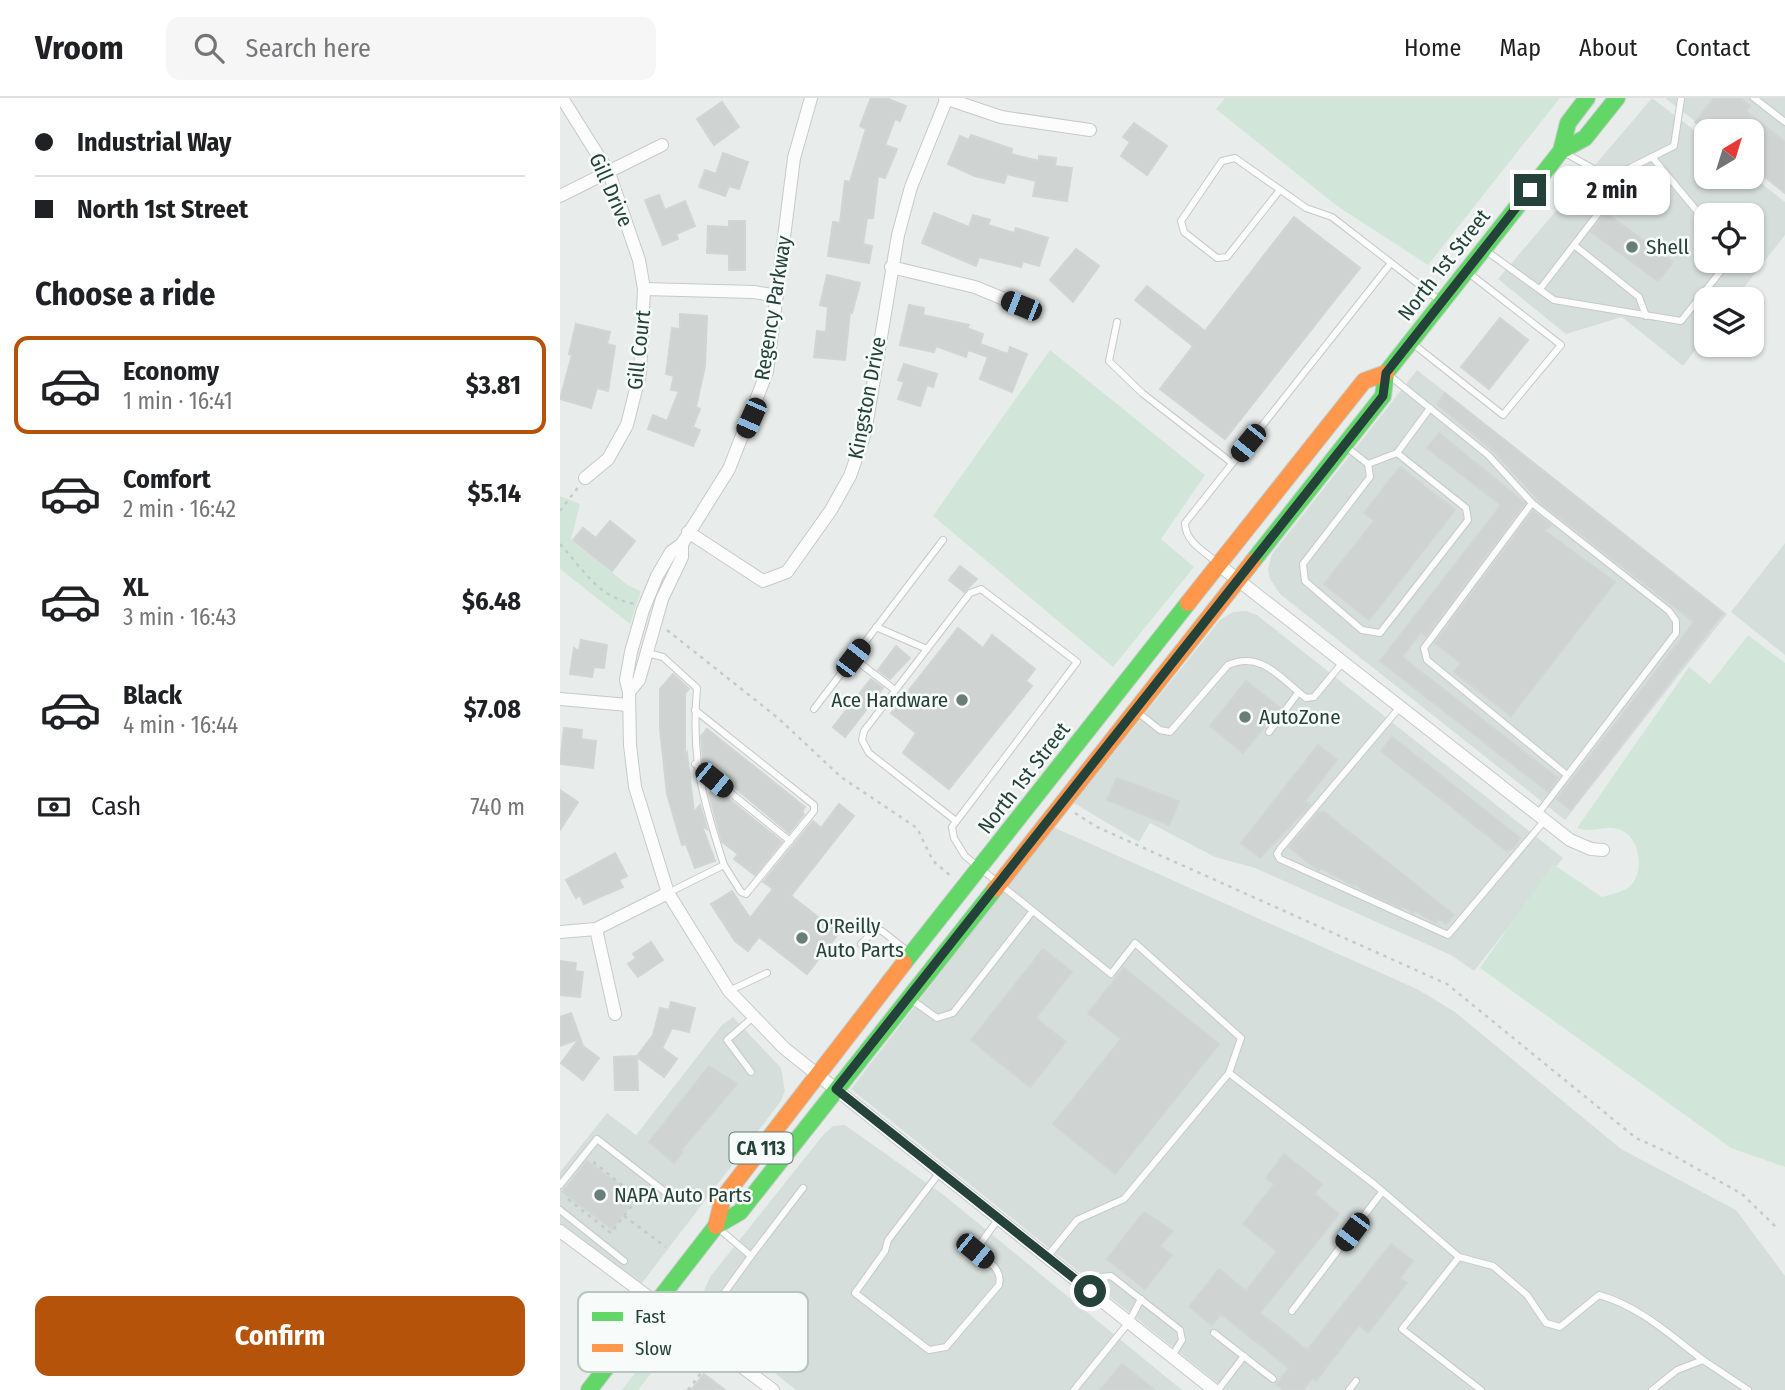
<!DOCTYPE html>
<meta charset="utf-8">
<style>
:root{--surface:#fff;--page:#f6f6f6;--text:#202124;--muted:#757577;--line:#e0e0e0;--accent:#b45309}
body{margin:0;font-family:"Fira Sans Condensed",sans-serif;background:var(--page);color:var(--text);height:100vh;display:flex;flex-direction:column;font-size:26px;white-space:nowrap}
*{box-sizing:border-box;margin:0}
p{font-size:23px;color:var(--muted)}
.icon{flex:none;width:38px;height:38px;fill:none;stroke:currentColor;stroke-width:2;stroke-linecap:round;stroke-linejoin:round}
.map{position:relative;flex:1;overflow:hidden}
.panel{display:flex;flex-direction:column;background:var(--surface);width:560px}
.panel>*{flex:none}
.banner{display:grid;align-content:center;height:154px;padding:0 35px;background:var(--surface)}
.needle{width:46px;rotate:38deg}
.controls{position:absolute;left:1134px;top:21px;display:grid;gap:14px}
.controls a{display:grid;place-items:center;width:70px;height:70px;border-radius:14px;background:var(--surface);box-shadow:0 2px 5px #0004;font-size:35px}
.end{position:absolute;width:32px;height:32px;margin:-16px;border:9px solid #24423a;background:#fff;box-shadow:0 0 0 4px #fff}
.from{border-radius:50%}
.bubble{position:absolute;height:49px;border-radius:14px;background:var(--surface);box-shadow:0 2px 5px #0004;font-size:23px;font-weight:700;line-height:49px;text-align:center}
.car{position:absolute;width:21px;height:42px;margin:-21px -10px;border-radius:9px;box-shadow:0 0 5px 2px #0007;background:linear-gradient(#222 24%,#8ab4d8 0 40%,#222 0 76%,#8ab4d8 0 86%,#222 0)}
.banner b{display:flex;align-items:center;gap:24px;height:66px;font-size:26px}
.banner b+b{border-top:2px solid var(--line)}
.banner i{width:18px;height:18px;background:var(--text)}
ul{padding:0;list-style:none}
li{display:flex;align-items:center;gap:21px;height:98px;margin:0 14px 10px;padding:0 21px;border:4px solid transparent;border-radius:14px}
li div{flex:1}
li b{display:block;font-size:26px}
li em{font-style:normal;font-weight:700}
li.current{border-color:var(--accent)}
li>.icon{width:63px;height:63px;stroke-width:1.5}
h2{padding:0 35px;font-size:32px;line-height:84px}
.pay{display:flex;align-items:center;gap:18px;height:77px;padding:0 35px;font-size:26px}
.pay p{margin-inline-start:auto}
.primary-button{display:flex;gap:14px;margin-top:auto;padding:14px 35px}
.primary-button a{flex:1;height:80px;border-radius:14px;background:var(--accent);color:#fff;font-size:28px;font-weight:700;line-height:80px;text-align:center}
header{display:flex;align-items:center;gap:42px;box-sizing:border-box;height:98px;padding:0 35px;background:var(--surface);border-bottom:2px solid var(--line)}
header strong{font-size:33px}
nav{display:flex;gap:38px;margin-inline-start:auto;font-size:24px}
.search{width:490px;height:63px;background:var(--page);display:flex;align-items:center;gap:18px;box-sizing:border-box;padding:0 24px;border-radius:14px;color:var(--muted);font-size:26px}
main{display:flex;flex:1;min-height:0}
.map>svg:first-child{display:block}
.built{fill:#d6dedb;fill-rule:evenodd}
.green{fill:#d1e6d8}
.building{fill:#cfd4d2;stroke:#d1d6d4;stroke-width:2}
.lines{fill:none;stroke-linecap:round;stroke-linejoin:round}
.lane-casing{stroke:#c5cac8;stroke-width:8}
.street-casing{stroke:#c5cac8;stroke-width:14}
.fast-casing{stroke:#c3ccc9;stroke-width:18}
.slow-casing{stroke:#c3ccc9;stroke-width:18}
.path{stroke:#c3ccca;stroke-width:2.5;stroke-dasharray:3.5 5;stroke-linecap:butt}
.lane{stroke:#fcfcfc;stroke-width:6}
.street{stroke:#fcfcfc;stroke-width:12}
.fast{stroke:#63d668;stroke-width:16}
.slow{stroke:#ff974d;stroke-width:16}
.route{stroke:#24423a;stroke-width:9}
.poi-dot{fill:#697e78;stroke:#f7fbf9;stroke-width:2.5}
.labels{text-anchor:middle;dominant-baseline:central;stroke-width:5;stroke-linejoin:round;paint-order:stroke}
.shield{fill:#f7fbf9;stroke:#637a73;stroke-width:2}
.shield-label{font-size:19px;font-weight:bold;fill:#24423a}
.street-label{font-size:21px;fill:#24423a;stroke:#f7fbf9}
.poi-label{font-size:21px;fill:#24423a;stroke:#f7fbf9;text-anchor:start}
.key{fill:#f7fbf9;stroke:#b8c4c0;stroke-width:2}
.key-label{font-size:19px;fill:#24423a}
</style>
<header>
<strong>Vroom</strong>
<div class="search"><svg class="icon" aria-label="search" viewBox="0 0 24 24"><circle cx="10" cy="10" r="6"/><path d="M15 15l6 6"/></svg>Search here</div>
<nav><a>Home</a><a>Map</a><a>About</a><a>Contact</a></nav>
</header>
<main>
<section class="panel">
<div class="banner">
<b><i class="from"></i>Industrial Way</b>
<b><i></i>North 1st Street</b>
</div>
<h2>Choose a ride</h2>
<ul>
<li class="current"><svg class="icon" aria-label="car" viewBox="0 0 24 24"><path d="M5 17H2v-5l4-1 3-4h7l3 4 3 1v5h-3M9 17h6M6 11h13"/><circle cx="7" cy="17" r="2"/><circle cx="17" cy="17" r="2"/></svg><div><b>Economy</b><p>1 min · 16:41</p></div><em>$3.81</em></li>
<li><svg class="icon" aria-label="car" viewBox="0 0 24 24"><path d="M5 17H2v-5l4-1 3-4h7l3 4 3 1v5h-3M9 17h6M6 11h13"/><circle cx="7" cy="17" r="2"/><circle cx="17" cy="17" r="2"/></svg><div><b>Comfort</b><p>2 min · 16:42</p></div><em>$5.14</em></li>
<li><svg class="icon" aria-label="car" viewBox="0 0 24 24"><path d="M5 17H2v-5l4-1 3-4h7l3 4 3 1v5h-3M9 17h6M6 11h13"/><circle cx="7" cy="17" r="2"/><circle cx="17" cy="17" r="2"/></svg><div><b>XL</b><p>3 min · 16:43</p></div><em>$6.48</em></li>
<li><svg class="icon" aria-label="car" viewBox="0 0 24 24"><path d="M5 17H2v-5l4-1 3-4h7l3 4 3 1v5h-3M9 17h6M6 11h13"/><circle cx="7" cy="17" r="2"/><circle cx="17" cy="17" r="2"/></svg><div><b>Black</b><p>4 min · 16:44</p></div><em>$7.08</em></li>
</ul>
<div class="pay"><svg class="icon" aria-label="cash" viewBox="0 0 24 24"><path d="M3 7h18v10H3z"/><circle cx="12" cy="12" r="2"/></svg>Cash<p>740 m</p></div>
<div class="primary-button"><a>Confirm</a></div>
</section>
<div class="map">
<svg width="1225" height="1292" viewBox="0 0 1225 1292">
<rect width="100%" height="100%" fill="#e8edeb"/>
<g class="built">
<path d="M1092,0L1146,41V79L1192,78L1225,104V137L1175,201H1146V238L1123,268L1062,219L1006,236L938,181ZM1146,117H1192V163H1146Z"/>
<path d="M1105,0H1225V93L1192,68V33H1148Z"/>
<path d="M857,272L1167,516L1005,722L720,496L710,481L708,471L712,456Z"/>
<path d="M1225,445V557L1171,514Z"/>
<path d="M686,513L697,517L1003,760L914,873L891,857L695,770L655,759L590,725L579,744L514,705L660,522L673,514Z"/>
<path d="M493,729L857,891L895,914L1061,1051L1176,1112L1225,1178V1292H666L291,991Z"/>
<path d="M173,919L221,970L225,993L221,1003L79,1189L0,1126V1074L47,1015L76,1037L162,927Z"/>
<path d="M285,1027L385,1098L622,1292H236L147,1221L141,1200L150,1179L264,1036L273,1028Z"/>
</g>
<g class="green">
<path d="M665,0H1000L868,167L777,108L656,11Z"/>
<path d="M490,252L645,377L601,441L634,469L553,569L373,418Z"/>
<path d="M0,398L20,406L11,442L69,488L81,493L70,526L0,471Z"/>
<path d="M1188,537L1225,565V1069L1171,1050L920,870L993,766L1042,799C1051,796 1066,794 1072,786C1084,771 1080,741 1061,732C1046,726 1032,736 1017,730L1129,569L1150,586Z"/>
<path d="M122,1248L146,1267L142,1271L118,1254L113,1260L107,1255L78,1292H62L94,1251Z"/>
</g>
<g class="building">
<path d="M311,0H326L346,8L340,23L335,21L325,47L337,51L325,80L318,78L313,120H307L303,146L312,148L309,165L268,158L273,124L280,125L285,83L290,84L306,31L300,28Z"/>
<path d="M1154,0H1181L1190,8L1186,13L1225,44V95L1192,69V33H1147L1135,24Z"/>
<path d="M162,4L179,29L154,47L137,21Z"/>
<path d="M574,25L607,48L587,77L561,58L570,44L563,39Z"/>
<path d="M411,37L452,51L451,56L479,63V58L496,60L495,68L512,70L507,103L473,98L476,83L447,76L444,85L415,78L388,66L400,38L409,42Z"/>
<path d="M163,55L188,64L179,91L169,88L165,98L139,89L145,72L156,76Z"/>
<path d="M99,97L105,112L125,103L135,128L116,136L118,141L103,147L85,102Z"/>
<path d="M374,115L409,129L413,117L430,122L428,127L454,135L456,130L488,140L479,168L463,163L461,169L419,159L416,168L362,145Z"/>
<path d="M1046,115L1113,164L1098,183L1031,134Z"/>
<path d="M734,119L800,170L665,341L600,291L633,248L575,202L587,188L645,233Z"/>
<path d="M169,123H185V172H169V156L147,155L148,128L169,129Z"/>
<path d="M516,151L539,168L513,204L490,182Z"/>
<path d="M267,177L300,185L292,215L290,214L285,262L254,259L257,233L266,234L268,209L260,207Z"/>
<path d="M349,207L364,210L363,217L409,227L407,230L423,236L420,246L448,256L450,249L467,256L452,294L420,281L428,259L408,252L406,259L376,248L374,254L340,247Z"/>
<path d="M120,216L147,218L145,268L136,309L140,311L133,329L140,332L133,348L88,331L93,317L107,323L119,293L111,292L114,278L106,276L112,230L120,231Z"/>
<path d="M940,220L968,242L929,291L901,269Z"/>
<path d="M16,226L50,234L47,246L55,248L48,293L37,290L31,310L0,301L12,257L9,256Z"/>
<path d="M344,266L377,276L373,289L367,287L360,308L338,301L344,284L338,282Z"/>
<path d="M885,295L1163,515L1011,712L997,701L1134,524L982,406L934,353L877,306Z"/>
<path d="M879,335L965,405L866,538L861,534L842,559L998,680L988,694L820,563L941,407L867,350Z"/>
<path d="M840,369L895,412L809,522L764,486L814,423L804,415Z"/>
<path d="M973,413L991,427L985,433L1055,484L951,618L894,574L901,565L875,545Z"/>
<path d="M50,423L75,443L52,473L13,442L23,430L36,440Z"/>
<path d="M400,468L417,481L404,494L389,482Z"/>
<path d="M398,530L423,550L432,537L475,571L466,583L472,588L389,691L343,655L356,635L331,615Z"/>
<path d="M21,542L47,547L44,570L34,569L32,579L10,576L14,550L19,553Z"/>
<path d="M336,548L350,560L330,581L318,572Z"/>
<path d="M113,576L129,591L125,595V659L127,655L134,714L140,707L147,731L142,728L155,763L135,770L126,746L122,747L107,696L100,631V591Z"/>
<path d="M311,581L323,590L285,639L273,629Z"/>
<path d="M686,583L720,610L683,655L650,628Z"/>
<path d="M4,630L22,632L21,641L36,643L33,670L0,666Z"/>
<path d="M147,631L245,709L242,714L244,716L229,735L143,663L141,638Z"/>
<path d="M832,639L960,740L953,750L947,753L821,653Z"/>
<path d="M758,647L777,662L745,703L750,707L700,760L681,745Z"/>
<path d="M557,680L619,703L609,727L547,702Z"/>
<path d="M154,689L222,744L195,777L174,761L178,756L162,744L149,696Z"/>
<path d="M0,692L18,704L0,732Z"/>
<path d="M279,706L294,718L231,798L279,835L247,876L199,839L188,853L175,843L151,806L172,793L190,820L213,791L203,784L253,723L261,730Z"/>
<path d="M759,714H764L894,817L886,826L879,821L875,825L855,813L853,815L843,808L842,810L806,794L795,786L794,788L761,770L759,773L729,749Z"/>
<path d="M55,755L67,778L59,782L63,789L24,806L20,797L16,800L6,782Z"/>
<path d="M91,844L103,862L78,879L68,866L76,860L73,856Z"/>
<path d="M483,851L512,874L476,920L506,944L470,989L411,942Z"/>
<path d="M0,863L16,865L15,873L23,874L20,899L0,897Z"/>
<path d="M564,870L659,946L555,1076L493,1026L561,941L528,915Z"/>
<path d="M111,904L135,910L129,934L112,930L102,950L117,961L104,979L77,959L78,992H55L54,959L77,958L93,937L100,910L109,912Z"/>
<path d="M11,915L23,948L39,960L23,982L1,965L19,941L0,948V919Z"/>
<path d="M149,968L177,986L121,1052L123,1054L114,1065L89,1044Z"/>
<path d="M724,1056L762,1086L755,1096L779,1116L700,1215L747,1252L831,1146L853,1163L840,1180L847,1185L808,1235L799,1227L756,1283L752,1280L743,1292H724L716,1286L729,1270L661,1216L652,1227L629,1209L659,1171L686,1193L717,1153L683,1126L714,1086L706,1080Z"/>
<path d="M27,1063L76,1099L52,1131L3,1094Z"/>
<path d="M584,1114L613,1133L600,1148L612,1157L585,1191L547,1161Z"/>
<path d="M562,1266L595,1292H540Z"/>
<path d="M144,1276L165,1292H131Z"/>
</g>
<g class="lines">
<g class="lane-casing">
<g id="lane">
<path d="M1194,0L1225,24"/>
<path d="M1005,55L1050,80L1114,48L1121,1"/>
<path d="M1092,59L1146,124"/>
<path d="M719,93L667,159L657,160L624,134L621,123L662,63L675,60L746,110L772,119L879,202"/>
<path d="M1014,147L1079,199L1086,218"/>
<path d="M925,152L994,202L1121,223L1169,163"/>
<path d="M980,191L1037,117L1050,80"/>
<path d="M557,224L549,263L582,295L672,365"/>
<path d="M852,245L943,317L1001,247L910,176"/>
<path d="M830,278L928,357L972,405L1109,513L1116,523V535L977,717"/>
<path d="M785,348L808,366L810,379L743,466L745,483L802,532L820,535L908,422L906,410L837,355L808,366"/>
<path d="M837,355L870,310"/>
<path d="M972,405L864,550L867,562L1007,677"/>
<path d="M658,465C645,454 625,444 625,425L831,165"/>
<path d="M316,529L367,551"/>
<path d="M87,555L103,559L137,590C131,662 142,699 164,767L108,795"/>
<path d="M293,560L335,592"/>
<path d="M840,609L720,751L717,756L720,761L888,837L985,722"/>
<path d="M254,611L383,442"/>
<path d="M135,612L254,707V713L186,796L181,794L164,767"/>
<path d="M576,613L600,632L610,634L668,567C701,552 721,581 746,600L754,599L783,564"/>
<path d="M709,634L738,595"/>
<path d="M135,666L230,743"/>
<path d="M396,723L309,655L302,642L304,633L410,495L421,491L517,564L392,729L394,740L405,758L551,876L575,845L681,940L669,975L814,1086L899,1159L842,1231L921,1292"/>
<path d="M301,846L315,832L322,833L351,856"/>
<path d="M169,893L207,875"/>
<path d="M352,902L377,920L393,915L472,814"/>
<path d="M191,974L167,942L192,920"/>
<path d="M380,1074L328,1142L325,1153L295,1195L369,1252L386,1249L439,1187C443,1170 426,1162 415,1153L439,1120"/>
<path d="M0,1087L37,1041L113,1100"/>
<path d="M0,1112L64,1163"/>
<path d="M157,1129L191,1158L243,1090"/>
<path d="M191,1158L165,1194L166,1209L231,1265"/>
<path d="M487,1159L517,1122L564,1101L669,975"/>
<path d="M899,1159L933,1168L967,1197L986,1225L1000,1229L1039,1197C1079,1208 1110,1237 1143,1262"/>
<path d="M530,1193L541,1179L551,1178L620,1232L622,1242L612,1258"/>
<path d="M732,1213L822,1094"/>
<path d="M654,1235L713,1281"/>
<path d="M514,1292L569,1224L581,1201"/>
<path d="M658,1292L684,1258"/>
<path d="M789,1292L796,1283"/>
<path d="M1092,1292L1117,1272L1143,1262L1188,1292"/>
</g>
</g>
<g class="street-casing">
<g id="street">
<path d="M2,0L49,75L79,162L84,191L80,275L67,327L48,361L25,380"/>
<path d="M251,0L234,60L207,274L169,371L122,446L111,454L97,478L83,512L71,554L66,582L69,594L70,647L75,689L108,795L169,893L224,950L654,1292"/>
<path d="M385,0L441,19L530,32"/>
<path d="M0,98L102,47"/>
<path d="M331,169L415,189L461,208"/>
<path d="M84,191L194,194L217,198"/>
<path d="M128,434L203,483L227,474L271,412L290,378L305,335L338,137L351,89L387,0"/>
<path d="M659,467L1010,742L1031,751L1043,752"/>
<path d="M69,594L79,582L102,501L122,459V446"/>
<path d="M0,601L68,607"/>
<path d="M36,831L55,916"/>
<path d="M0,834L36,831L108,795"/>
<path d="M0,1133L213,1292"/>
</g>
</g>
<g class="fast-casing">
<g id="fast">
<path d="M1001,53L1025,40L1057,0"/>
<path d="M693,463L823,298L826,275L1001,53L1008,25L1027,0"/>
<path d="M344,865L628,505"/>
<path d="M29,1292L156,1128L180,1114L435,791"/>
</g>
</g>
<g class="slow-casing">
<g id="slow">
<path d="M628,505L804,283L826,275"/>
<path d="M435,791L693,463"/>
<path d="M156,1128L163,1100L344,865"/>
</g>
</g>
<g class="path">
<path d="M0,413L19,388"/>
<path d="M0,446C25,473 36,498 74,506"/>
<path d="M107,532L218,620L281,679L357,730L373,763L392,779"/>
<path d="M515,715L537,729L887,886L1076,1040L1109,1055L1182,1096L1217,1130"/>
<path d="M8,1101L51,1135L78,1100L32,1063"/>
<path d="M64,1118L106,1149"/>
<path d="M128,1292L148,1266"/>
</g>
<use href="#lane" class="lane"/>
<use href="#street" class="street"/>
<use href="#fast" class="fast"/>
<use href="#slow" class="slow"/>
</g>
<g class="lines">
<path class="route" d="M530,1193L276,991L823,298L826,275L970,92"/>
</g>
<g class="poi-dot">
<circle cx="1072" cy="149" r="7"/>
<circle cx="402" cy="602" r="7"/>
<circle cx="685" cy="619" r="7"/>
<circle cx="242" cy="840" r="7"/>
<circle cx="40" cy="1097" r="7"/>
</g>
<g class="labels">
<rect class="shield" x="169.5" y="1034.5" width="63" height="31" rx="5"/>
<g class="shield-label">
<text x="201" y="1050">CA 113</text>
</g>
<g class="street-label">
<text transform="translate(51 92) rotate(66)">Gill Drive</text>
<text transform="translate(884 167) rotate(-52)">North 1st Street</text>
<text transform="translate(213 210) rotate(-81)">Regency Parkway</text>
<text transform="translate(79 252) rotate(-84)">Gill Court</text>
<text transform="translate(307 300) rotate(-79)">Kingston Drive</text>
<text transform="translate(464 680) rotate(-52)">North 1st Street</text>
</g>
<g class="poi-label">
<text x="1086" y="149">Shell</text>
<text x="388" y="602" text-anchor="end">Ace Hardware</text>
<text x="699" y="619">AutoZone</text>
<text x="256" y="828">O'Reilly<tspan x="256" dy="24">Auto Parts</tspan></text>
<text x="54" y="1097">NAPA Auto Parts</text>
</g>
</g>
<rect x="18" y="1194" width="230" height="80" rx="10" class="key"/>
<rect x="32" y="1214" width="31" height="9" fill="#63d668"/>
<rect x="32" y="1246" width="31" height="8" fill="#ff974d"/>
<g class="key-label">
<text x="75" y="1225">Fast</text>
<text x="75" y="1257">Slow</text>
</g>
</svg>
<div class="controls">
<a><svg class="needle" viewBox="-14 -14 28 28"><path d="M0-13l5 13h-10z" fill="#e53935"/><path d="M0 13l5-13h-10z" fill="#757577"/></svg></a>
<a><svg class="icon" aria-label="locate" viewBox="0 0 24 24"><circle cx="12" cy="12" r="6"/><path d="M12 2v4M12 18v4M2 12h4M18 12h4"/></svg></a>
<a><svg class="icon" aria-label="layers" viewBox="0 0 24 24"><path d="M12 4l9 5-9 5-9-5zM3 14l9 5 9-5"/></svg></a>
</div>
<i class="end from" style="left:530px;top:1193px"></i>
<i class="end" style="left:970px;top:92px"></i>
<div class="bubble" style="left:994px;top:68px;width:116px">2 min</div>
<i class="car" style="left:461px;top:208px;rotate:292deg"></i>
<i class="car" style="left:191px;top:320px;rotate:204deg"></i>
<i class="car" style="left:688px;top:345px;rotate:219deg"></i>
<i class="car" style="left:293px;top:560px;rotate:37deg"></i>
<i class="car" style="left:154px;top:682px;rotate:129deg"></i>
<i class="car" style="left:792px;top:1134px;rotate:217deg"></i>
<i class="car" style="left:415px;top:1153px;rotate:129deg"></i>
</div>
</main>
